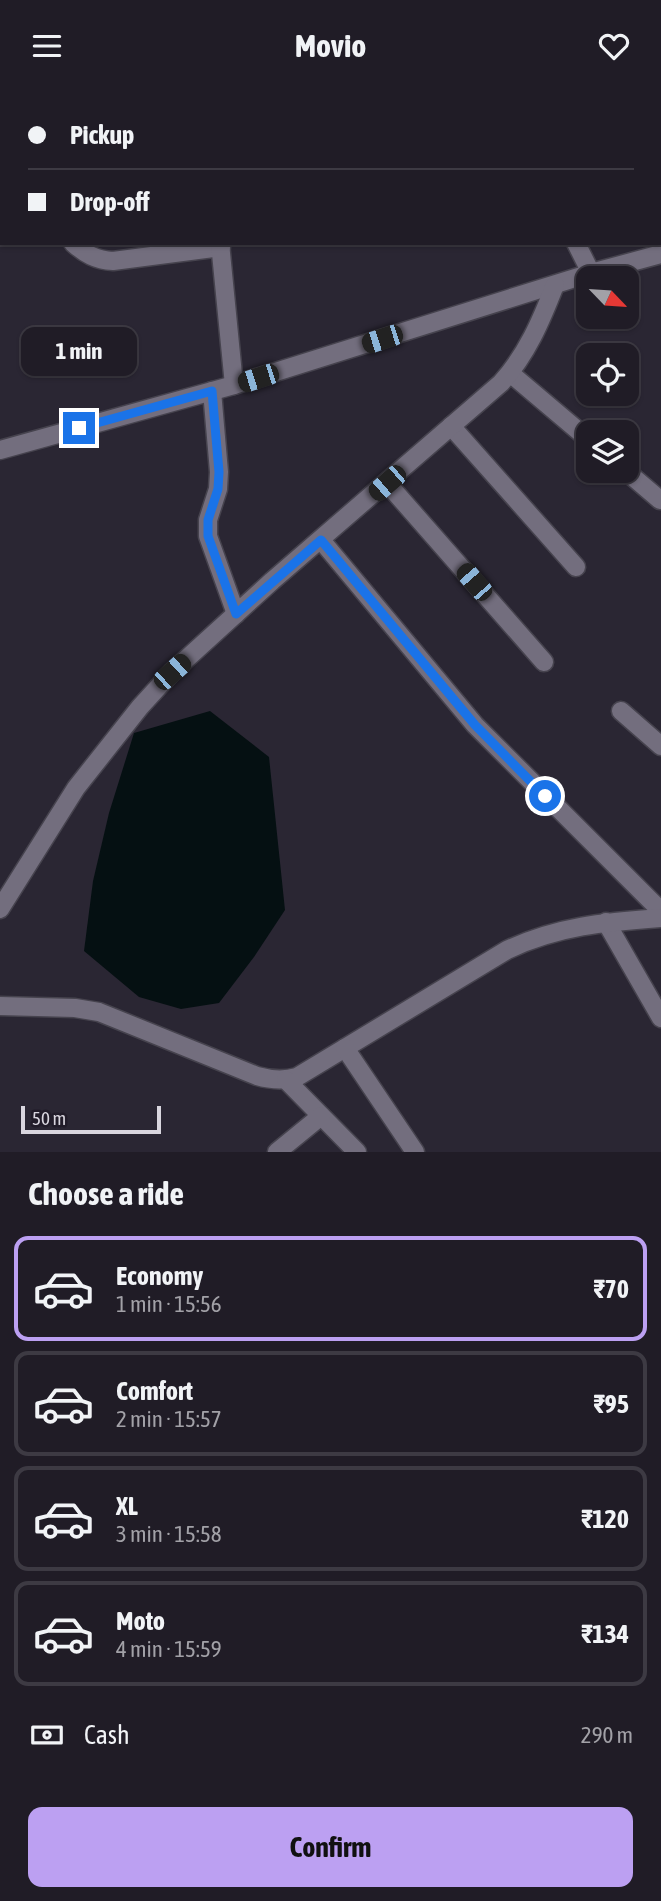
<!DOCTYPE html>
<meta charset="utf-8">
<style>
:root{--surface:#201c26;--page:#2d2932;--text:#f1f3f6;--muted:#a2a1a7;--line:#3d3a43;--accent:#bca0f2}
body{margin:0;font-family:"Asap Condensed",sans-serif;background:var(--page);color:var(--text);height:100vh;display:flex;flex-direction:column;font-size:26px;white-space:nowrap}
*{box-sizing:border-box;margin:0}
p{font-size:23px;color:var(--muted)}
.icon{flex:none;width:38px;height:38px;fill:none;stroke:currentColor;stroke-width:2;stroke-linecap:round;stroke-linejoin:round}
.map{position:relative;height:1061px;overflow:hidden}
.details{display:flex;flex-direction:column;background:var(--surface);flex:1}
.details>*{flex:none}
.top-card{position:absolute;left:0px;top:0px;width:662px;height:154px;box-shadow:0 2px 5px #0004,0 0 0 2px var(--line);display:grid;align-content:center;height:154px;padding:0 28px;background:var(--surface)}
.needle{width:46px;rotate:115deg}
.fabs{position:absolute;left:576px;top:175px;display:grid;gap:14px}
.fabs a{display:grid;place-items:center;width:63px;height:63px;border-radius:14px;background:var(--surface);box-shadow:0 2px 5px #0004,0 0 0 2px var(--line);font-size:35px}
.scale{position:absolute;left:21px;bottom:18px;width:140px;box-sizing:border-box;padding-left:7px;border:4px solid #d9d6df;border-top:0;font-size:19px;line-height:24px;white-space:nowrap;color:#d9d6df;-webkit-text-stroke:5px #211c29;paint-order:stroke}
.end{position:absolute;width:32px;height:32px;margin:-16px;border:9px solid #1a73e8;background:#fff;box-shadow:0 0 0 4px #fff}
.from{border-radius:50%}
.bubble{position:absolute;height:49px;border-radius:14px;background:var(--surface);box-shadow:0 2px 5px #0004,0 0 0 2px var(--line);font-size:23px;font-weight:700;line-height:49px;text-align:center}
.car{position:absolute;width:21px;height:42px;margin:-21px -10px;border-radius:9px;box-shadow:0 0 5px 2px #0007;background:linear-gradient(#222 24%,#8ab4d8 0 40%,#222 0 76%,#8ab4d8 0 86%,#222 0)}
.top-card b{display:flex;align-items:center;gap:24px;height:66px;font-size:26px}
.top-card b+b{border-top:2px solid var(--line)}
.top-card i{width:18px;height:18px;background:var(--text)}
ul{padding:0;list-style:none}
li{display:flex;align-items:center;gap:21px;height:105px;margin:0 14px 10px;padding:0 14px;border:4px solid var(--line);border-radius:14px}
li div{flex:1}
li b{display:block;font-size:26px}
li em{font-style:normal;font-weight:700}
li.on{border-color:var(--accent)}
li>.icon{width:63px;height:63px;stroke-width:1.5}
h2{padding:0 28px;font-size:32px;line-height:84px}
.pay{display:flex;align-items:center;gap:18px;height:77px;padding:0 28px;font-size:26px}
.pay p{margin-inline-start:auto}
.button{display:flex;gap:14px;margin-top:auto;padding:14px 28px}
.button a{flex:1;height:80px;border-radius:14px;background:var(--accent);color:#111;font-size:28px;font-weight:700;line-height:80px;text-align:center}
header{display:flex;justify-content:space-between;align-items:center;height:91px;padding:0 28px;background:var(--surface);font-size:32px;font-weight:700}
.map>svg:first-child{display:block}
.water{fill:#051012}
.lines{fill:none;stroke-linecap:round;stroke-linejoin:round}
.minor-casing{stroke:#46434e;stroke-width:21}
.minor{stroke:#736e7e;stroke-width:18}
.route{stroke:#1a73e8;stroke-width:9}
</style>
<header><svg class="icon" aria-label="menu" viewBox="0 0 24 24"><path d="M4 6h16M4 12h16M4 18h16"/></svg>Movio<svg class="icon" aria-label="heart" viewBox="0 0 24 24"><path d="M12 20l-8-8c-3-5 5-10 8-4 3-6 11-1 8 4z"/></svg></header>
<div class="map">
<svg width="661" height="1061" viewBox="0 0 661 1061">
<rect width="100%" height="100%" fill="#2a2633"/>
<path class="water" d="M210,620L269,666L285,819L254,866L219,912L181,918L139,906L84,860L93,790L109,722L134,642Z"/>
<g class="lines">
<g class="minor-casing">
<g id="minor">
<path d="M169,0L170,2"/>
<path d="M250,0V2"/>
<path d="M497,0L498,2"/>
<path d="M607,0L608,2"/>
<path d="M660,73L661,72"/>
<path d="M0,81H2"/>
<path d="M660,93L661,95"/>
<path d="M73,152C85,163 96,169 113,170L221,156"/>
<path d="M220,152L234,294"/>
<path d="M576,152L591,182"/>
<path d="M510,282L588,348"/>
<path d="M212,300L219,381L218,398L208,429V445L236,523"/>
<path d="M451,335L576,476"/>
<path d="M0,359L234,294L591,182L661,163"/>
<path d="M626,380L660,409"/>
<path d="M387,392L544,571"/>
<path d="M321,449L475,634L661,820"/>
<path d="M621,620L661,655"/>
<path d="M0,818L76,697L140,616L172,581L272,490L501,292C527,263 541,230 555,194"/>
<path d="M606,831L661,927"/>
<path d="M0,915L75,917L99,921L257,985C271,989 283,990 297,986L507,859C558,835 605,831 661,827"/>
<path d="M345,957L415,1061"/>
<path d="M286,989L357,1061"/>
<path d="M277,1061L321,1025"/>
</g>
</g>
<use href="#minor" class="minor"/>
</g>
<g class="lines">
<path class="route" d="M79,337L212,300L219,381L218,398L208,429V445L236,523L321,449L475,634L545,705"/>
</g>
</svg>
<div class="fabs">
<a><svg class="needle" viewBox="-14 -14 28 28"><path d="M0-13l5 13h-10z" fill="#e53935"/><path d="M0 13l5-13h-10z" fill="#a2a1a7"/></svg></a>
<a><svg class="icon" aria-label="locate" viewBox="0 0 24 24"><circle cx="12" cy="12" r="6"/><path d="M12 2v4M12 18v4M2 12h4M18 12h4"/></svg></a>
<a><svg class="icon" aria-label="layers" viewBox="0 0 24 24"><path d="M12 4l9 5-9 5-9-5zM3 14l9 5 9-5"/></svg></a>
</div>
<div class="scale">50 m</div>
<i class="end from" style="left:545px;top:705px"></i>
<i class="end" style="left:79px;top:337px"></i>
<div class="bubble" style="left:21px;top:236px;width:116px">1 min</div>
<i class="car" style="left:382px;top:248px;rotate:252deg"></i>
<i class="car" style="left:258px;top:287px;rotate:252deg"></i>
<i class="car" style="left:387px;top:392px;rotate:229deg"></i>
<i class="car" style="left:474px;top:491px;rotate:319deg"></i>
<i class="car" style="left:172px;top:581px;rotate:48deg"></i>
<div class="top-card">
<b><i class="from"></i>Pickup</b>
<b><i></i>Drop-off</b>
</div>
</div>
<section class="details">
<h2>Choose a ride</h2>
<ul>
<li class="on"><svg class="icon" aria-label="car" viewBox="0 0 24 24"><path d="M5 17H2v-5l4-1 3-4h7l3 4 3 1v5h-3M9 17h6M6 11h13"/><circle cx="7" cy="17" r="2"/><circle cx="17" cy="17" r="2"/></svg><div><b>Economy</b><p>1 min · 15:56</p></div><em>₹70</em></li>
<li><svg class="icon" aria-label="car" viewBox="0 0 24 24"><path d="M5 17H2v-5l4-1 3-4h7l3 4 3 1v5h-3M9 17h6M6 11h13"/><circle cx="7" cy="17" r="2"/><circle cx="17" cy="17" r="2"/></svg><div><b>Comfort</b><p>2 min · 15:57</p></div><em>₹95</em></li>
<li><svg class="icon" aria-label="car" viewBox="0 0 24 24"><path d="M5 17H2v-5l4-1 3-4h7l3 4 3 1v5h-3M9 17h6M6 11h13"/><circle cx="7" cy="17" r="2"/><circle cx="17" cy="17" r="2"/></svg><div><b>XL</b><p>3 min · 15:58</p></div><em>₹120</em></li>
<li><svg class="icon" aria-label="car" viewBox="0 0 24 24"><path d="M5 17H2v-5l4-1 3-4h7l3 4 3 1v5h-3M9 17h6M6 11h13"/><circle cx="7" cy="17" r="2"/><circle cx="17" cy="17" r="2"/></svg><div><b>Moto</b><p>4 min · 15:59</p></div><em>₹134</em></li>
</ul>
<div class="pay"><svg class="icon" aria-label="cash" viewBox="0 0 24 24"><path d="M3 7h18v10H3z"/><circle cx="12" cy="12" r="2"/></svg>Cash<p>290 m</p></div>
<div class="button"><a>Confirm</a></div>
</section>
